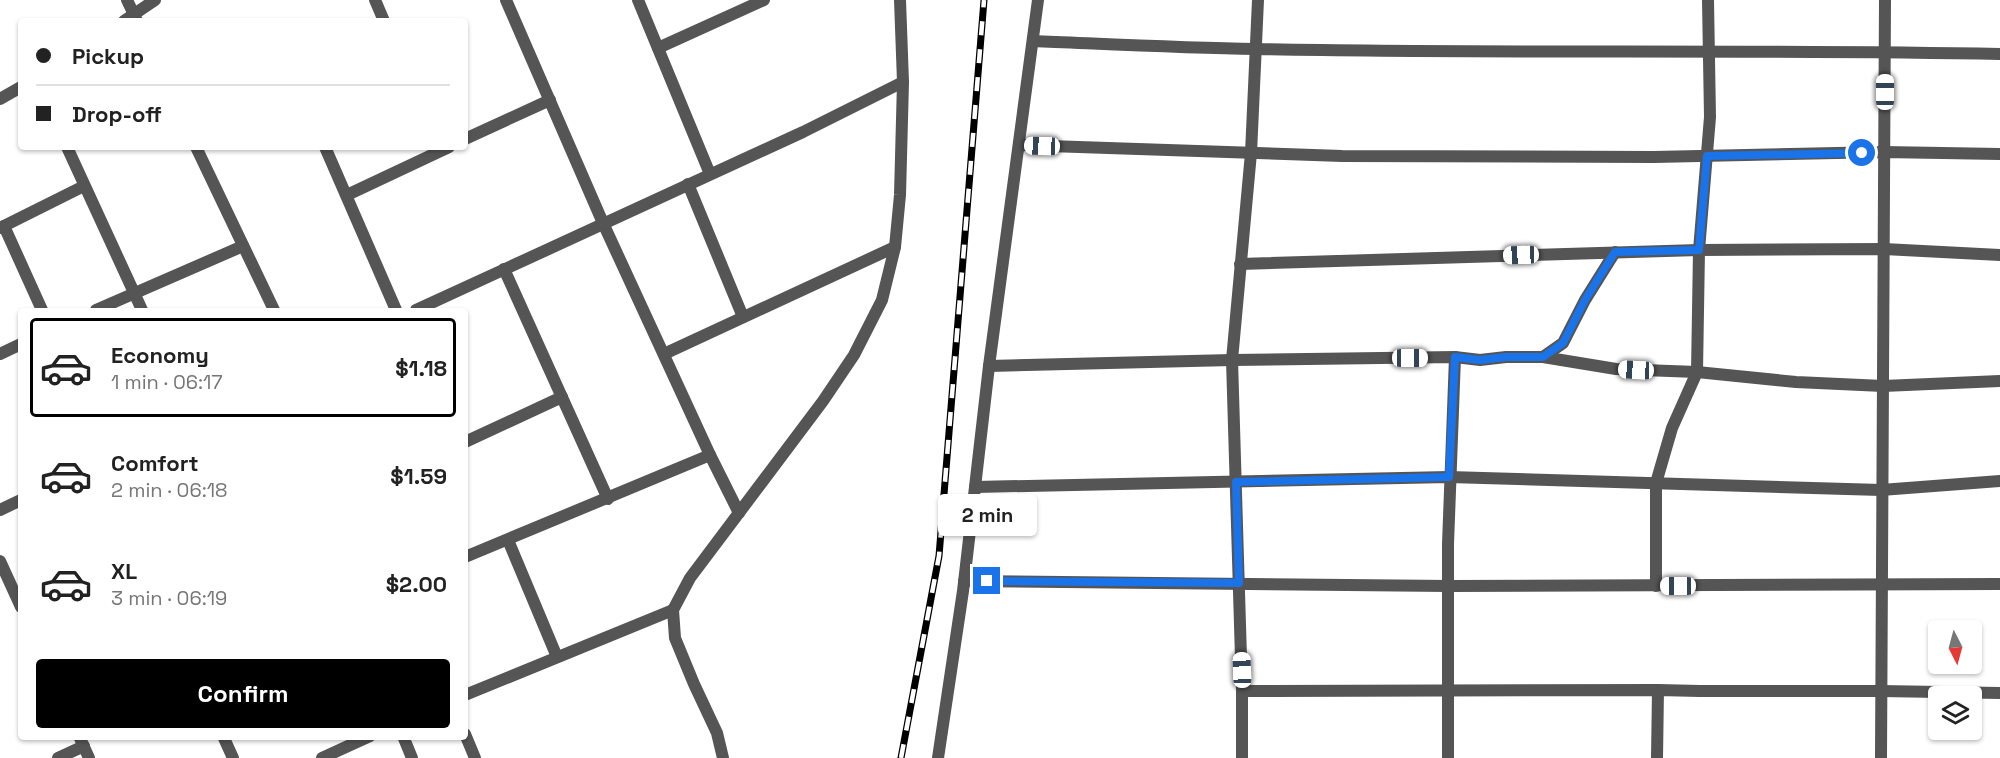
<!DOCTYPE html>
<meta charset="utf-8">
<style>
:root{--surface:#fff;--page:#f2f2f2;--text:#222;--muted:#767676;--line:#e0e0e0;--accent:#000}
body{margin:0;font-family:"Space Grotesk",sans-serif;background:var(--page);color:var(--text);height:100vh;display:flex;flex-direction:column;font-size:22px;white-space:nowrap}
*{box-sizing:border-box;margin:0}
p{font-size:20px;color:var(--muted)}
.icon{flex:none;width:33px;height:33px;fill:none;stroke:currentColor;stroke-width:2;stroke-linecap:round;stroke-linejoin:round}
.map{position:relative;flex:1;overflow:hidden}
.panel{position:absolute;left:18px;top:308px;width:450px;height:432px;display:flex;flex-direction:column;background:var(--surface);border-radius:6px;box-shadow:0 2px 4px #0004}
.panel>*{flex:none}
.banner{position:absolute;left:18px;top:18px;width:450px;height:132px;border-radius:6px;box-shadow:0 2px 4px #0004;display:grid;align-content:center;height:132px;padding:0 18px;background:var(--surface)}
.needle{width:39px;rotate:174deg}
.buttons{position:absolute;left:1928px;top:620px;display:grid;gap:12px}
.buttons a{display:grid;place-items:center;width:54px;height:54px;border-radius:6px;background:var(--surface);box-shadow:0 2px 4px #0004;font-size:30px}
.end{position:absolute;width:27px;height:27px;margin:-14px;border:8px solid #1a73e8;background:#fff;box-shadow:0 0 0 3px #fff}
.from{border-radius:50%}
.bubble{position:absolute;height:42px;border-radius:6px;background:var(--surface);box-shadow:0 2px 4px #0004;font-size:20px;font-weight:800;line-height:42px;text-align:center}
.car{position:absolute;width:18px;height:36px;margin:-18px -9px;border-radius:8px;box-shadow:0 0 4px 2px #0007;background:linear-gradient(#fff 24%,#345 0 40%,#fff 0 76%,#345 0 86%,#fff 0)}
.banner b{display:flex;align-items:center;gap:21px;height:57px;font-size:22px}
.banner b+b{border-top:2px solid var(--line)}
.banner i{width:15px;height:15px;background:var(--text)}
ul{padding:10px 0 0;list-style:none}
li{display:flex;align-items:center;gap:18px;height:99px;margin:0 12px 9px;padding:0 6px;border:3px solid transparent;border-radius:6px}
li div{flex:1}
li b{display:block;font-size:22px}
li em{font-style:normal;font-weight:800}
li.selected{border-color:var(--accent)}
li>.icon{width:54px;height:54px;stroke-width:1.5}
.primary-button{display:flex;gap:12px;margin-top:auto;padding:12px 18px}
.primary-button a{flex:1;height:69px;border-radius:6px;background:var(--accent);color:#fff;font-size:24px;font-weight:800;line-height:69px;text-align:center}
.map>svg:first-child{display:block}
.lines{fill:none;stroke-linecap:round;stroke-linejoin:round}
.minor{stroke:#555;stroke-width:12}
.tertiary{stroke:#555;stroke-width:12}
.rail-casing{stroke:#000;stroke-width:7}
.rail{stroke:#fff;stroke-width:4.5;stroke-dasharray:14;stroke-linecap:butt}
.route{stroke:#1a73e8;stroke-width:8}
</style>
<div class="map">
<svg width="2000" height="758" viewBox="0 0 2000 758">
<rect width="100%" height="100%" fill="#fff"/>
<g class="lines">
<g class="minor">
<path d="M127,0L137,21"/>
<path d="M375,0L384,21"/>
<path d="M506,0L603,223L710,455L739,513"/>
<path d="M638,0L710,174"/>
<path d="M124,21L155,0"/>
<path d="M1033,41C1107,44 1182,48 1256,49C1504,54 1752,49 2000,54"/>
<path d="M658,48L764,0"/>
<path d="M0,99L21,87"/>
<path d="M465,139L550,100"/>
<path d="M1019,145L1342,156L1654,157L1884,152L2000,154"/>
<path d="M67,147L142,310"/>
<path d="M196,147L274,310"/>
<path d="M325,147L396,310"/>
<path d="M688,184L743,317"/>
<path d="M347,195L449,147"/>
<path d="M4,226L42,310"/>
<path d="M0,228L84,186"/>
<path d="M1240,264L1699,250L1884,249L2000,255"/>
<path d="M504,269L608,499"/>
<path d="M96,310L243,246"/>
<path d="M0,354L21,344"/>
<path d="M664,354L895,247"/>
<path d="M1543,357L1563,343L1585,300L1615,252"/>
<path d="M989,366L1232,360L1455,357L1480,360L1506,357H1543L1616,369L1697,372L1796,382L1883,386L2000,381"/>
<path d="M465,442L562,397"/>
<path d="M975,487L1449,477L1881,490L2000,481"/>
<path d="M508,540L557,657"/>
<path d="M465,557L710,455"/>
<path d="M0,561L21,607"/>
<path d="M964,581L1448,586L2000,584"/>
<path d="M1656,586V483L1672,428L1697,372L1699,250L1710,117L1708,0"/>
<path d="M1242,691L1658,690L1700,691H1881L2000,693"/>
<path d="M465,695L673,610"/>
<path d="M465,734L475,758"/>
<path d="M79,736L89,758"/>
<path d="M223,736L233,758"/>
<path d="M403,736L412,758"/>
<path d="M58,758L84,746"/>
<path d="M322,758L370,736"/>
<path d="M723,758L717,733L694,684L675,638L673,610L690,578L823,401L854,355L882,300L895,247L900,195L903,82"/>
<path d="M938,758L963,591L989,366L1038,0"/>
<path d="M1242,758V691L1232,360L1251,153L1258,0"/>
<path d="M1448,758V544L1455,357"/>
<path d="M1657,758L1658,690"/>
<path d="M1881,758L1885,0"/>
</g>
<g class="tertiary">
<path d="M416,310L803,132L903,82L900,0"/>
<path d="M0,510L21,500"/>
</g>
<g class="rail-casing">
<path id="rail" d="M901,758L939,556L984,0"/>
</g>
<use href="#rail" class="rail"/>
</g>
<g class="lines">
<path class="route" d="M987,581L1239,583L1236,482L1449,477L1455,357L1480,360L1506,357H1543L1563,343L1585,300L1615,252L1699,250L1707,156L1862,153"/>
</g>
</svg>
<div class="buttons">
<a><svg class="needle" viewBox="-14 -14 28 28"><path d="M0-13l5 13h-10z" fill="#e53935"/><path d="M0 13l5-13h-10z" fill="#767676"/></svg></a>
<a><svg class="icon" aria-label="layers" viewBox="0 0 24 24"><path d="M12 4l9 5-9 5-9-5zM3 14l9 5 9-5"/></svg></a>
</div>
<i class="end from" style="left:1862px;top:153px"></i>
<i class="end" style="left:987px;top:581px"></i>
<div class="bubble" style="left:938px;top:494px;width:99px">2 min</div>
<i class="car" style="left:1885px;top:92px;rotate:0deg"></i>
<i class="car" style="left:1042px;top:146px;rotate:272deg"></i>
<i class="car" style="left:1521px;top:255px;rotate:268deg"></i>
<i class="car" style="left:1410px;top:358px;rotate:90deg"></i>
<i class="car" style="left:1636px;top:370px;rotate:273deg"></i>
<i class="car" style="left:1678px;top:586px;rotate:270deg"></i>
<i class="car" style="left:1242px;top:670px;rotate:358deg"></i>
<div class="banner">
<b><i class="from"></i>Pickup</b>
<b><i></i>Drop-off</b>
</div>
<section class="panel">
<ul>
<li class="selected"><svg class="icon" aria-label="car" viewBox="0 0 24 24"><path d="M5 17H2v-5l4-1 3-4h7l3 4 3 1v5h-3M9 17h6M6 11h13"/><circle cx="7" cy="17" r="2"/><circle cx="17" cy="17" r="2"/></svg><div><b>Economy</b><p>1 min · 06:17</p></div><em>$1.18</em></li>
<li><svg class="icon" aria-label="car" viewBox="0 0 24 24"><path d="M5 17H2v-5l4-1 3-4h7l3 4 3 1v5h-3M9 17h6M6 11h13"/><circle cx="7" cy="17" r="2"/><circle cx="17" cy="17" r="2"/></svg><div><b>Comfort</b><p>2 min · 06:18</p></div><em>$1.59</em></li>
<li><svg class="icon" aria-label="car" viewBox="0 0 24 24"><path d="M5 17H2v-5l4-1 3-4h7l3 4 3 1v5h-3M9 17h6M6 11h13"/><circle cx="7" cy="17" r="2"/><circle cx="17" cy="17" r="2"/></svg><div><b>XL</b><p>3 min · 06:19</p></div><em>$2.00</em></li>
</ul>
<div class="primary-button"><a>Confirm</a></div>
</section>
</div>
